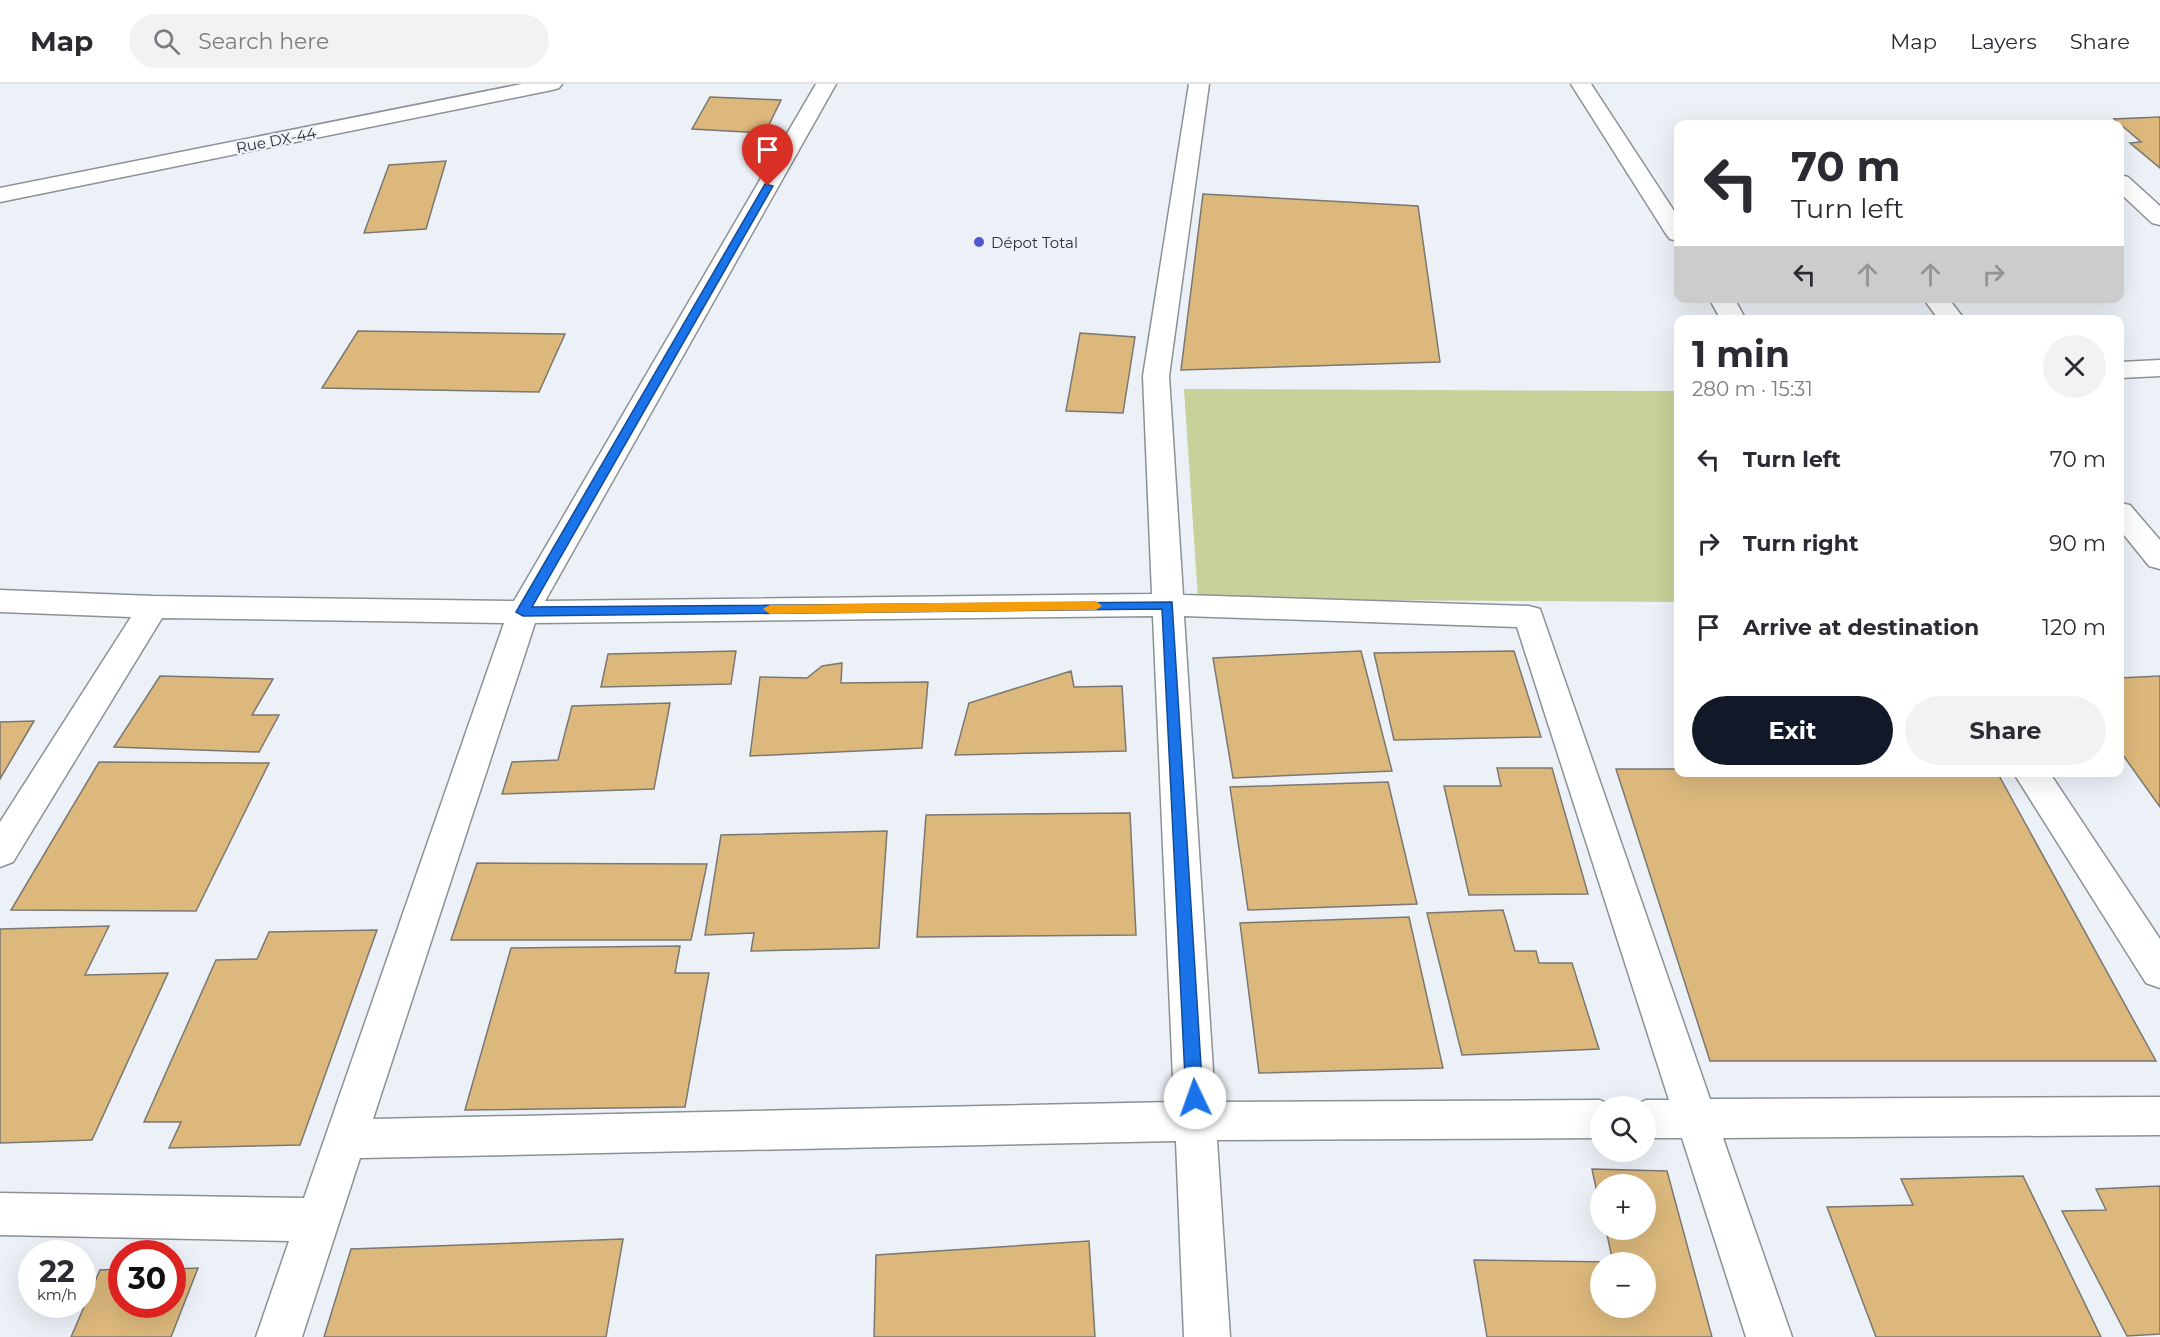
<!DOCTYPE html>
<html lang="en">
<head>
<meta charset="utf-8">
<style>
  body { margin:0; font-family:Montserrat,sans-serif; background:#f2f2f3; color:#2b2b33; height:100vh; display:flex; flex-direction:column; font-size:22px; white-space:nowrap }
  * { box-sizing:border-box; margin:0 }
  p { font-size:20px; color:#7c7c81 }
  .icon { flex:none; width:33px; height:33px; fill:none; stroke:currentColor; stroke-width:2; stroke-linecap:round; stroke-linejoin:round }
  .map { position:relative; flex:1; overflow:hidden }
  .side { position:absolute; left:1674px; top:231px; width:450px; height:462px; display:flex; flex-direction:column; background:#fff; border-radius:12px; box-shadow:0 6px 24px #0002 }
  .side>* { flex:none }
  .top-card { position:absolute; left:1674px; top:36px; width:450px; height:183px; border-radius:12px; box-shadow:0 6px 24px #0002; background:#fff; color:#2b2b33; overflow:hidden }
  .controls { position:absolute; left:1590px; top:1012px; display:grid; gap:12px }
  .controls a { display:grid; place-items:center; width:66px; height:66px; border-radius:50%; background:#fff; box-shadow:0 6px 24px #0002; font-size:30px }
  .speed { position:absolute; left:18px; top:1156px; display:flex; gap:12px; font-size:30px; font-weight:700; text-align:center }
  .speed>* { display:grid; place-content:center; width:78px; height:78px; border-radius:50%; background:#fff; box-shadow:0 6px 24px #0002; line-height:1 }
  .speed small { font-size:15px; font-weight:400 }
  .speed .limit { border:9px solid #d22; background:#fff; color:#111 }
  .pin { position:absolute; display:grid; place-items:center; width:51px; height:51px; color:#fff; margin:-62px -26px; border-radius:50% 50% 50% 0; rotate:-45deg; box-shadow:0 0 6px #0007 }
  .pin .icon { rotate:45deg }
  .me { position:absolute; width:66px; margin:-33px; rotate:357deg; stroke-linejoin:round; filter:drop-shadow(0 0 4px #0008) }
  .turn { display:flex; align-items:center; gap:21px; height:126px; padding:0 18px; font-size:27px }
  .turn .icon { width:78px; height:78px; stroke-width:2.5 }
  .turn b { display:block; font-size:42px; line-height:51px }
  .lanes { display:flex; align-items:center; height:57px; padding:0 18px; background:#0003; justify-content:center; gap:30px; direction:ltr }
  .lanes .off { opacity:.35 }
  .round { display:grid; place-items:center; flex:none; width:63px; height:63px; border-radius:32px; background:#f2f2f3 }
  .head { display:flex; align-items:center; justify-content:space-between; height:102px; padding:0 18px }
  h1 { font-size:36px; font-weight:700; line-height:45px }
  .cta { display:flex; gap:12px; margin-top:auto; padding:12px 18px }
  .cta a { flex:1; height:69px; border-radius:36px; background:#111827; color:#fff; font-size:24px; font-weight:700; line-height:69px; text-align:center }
  .cta a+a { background:#f2f2f3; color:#2b2b33 }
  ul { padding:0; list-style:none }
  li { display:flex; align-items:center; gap:18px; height:84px; padding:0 18px }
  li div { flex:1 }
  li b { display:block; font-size:22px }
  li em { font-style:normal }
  header { display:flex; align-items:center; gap:36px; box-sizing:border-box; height:84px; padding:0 30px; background:#fff; border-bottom:2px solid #e1e1e2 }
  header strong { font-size:28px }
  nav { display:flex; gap:33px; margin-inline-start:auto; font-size:21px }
  .search { width:420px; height:54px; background:#f2f2f3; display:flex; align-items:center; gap:15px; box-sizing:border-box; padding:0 21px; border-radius:33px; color:#7c7c81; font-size:22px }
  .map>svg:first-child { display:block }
  .green { fill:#c8d199 }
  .building { fill:#dcb87c; stroke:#7b7771; stroke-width:1.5; fill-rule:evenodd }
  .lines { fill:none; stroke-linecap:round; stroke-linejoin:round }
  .street-casing { stroke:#8c9196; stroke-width:3 }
  .secondary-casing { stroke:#8c9196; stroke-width:3 }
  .street { fill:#fff; fill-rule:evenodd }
  .secondary { fill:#fff; fill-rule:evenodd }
  .route { fill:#1a73e8; stroke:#114b97; stroke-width:1.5 }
  .slow { fill:#f59e0b }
  .poi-dot { fill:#5156cc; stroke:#ecf1f8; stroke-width:2 }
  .labels { text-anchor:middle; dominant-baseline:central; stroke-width:4.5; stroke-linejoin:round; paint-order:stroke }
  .far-street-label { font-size:15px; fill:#2e3033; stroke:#ecf1f8 }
  .far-poi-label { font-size:15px; fill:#2e3033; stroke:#ecf1f8; text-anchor:start }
</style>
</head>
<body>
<header>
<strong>Map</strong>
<div class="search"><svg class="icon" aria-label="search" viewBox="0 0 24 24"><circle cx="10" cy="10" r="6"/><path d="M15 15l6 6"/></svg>Search here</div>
<nav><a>Map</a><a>Layers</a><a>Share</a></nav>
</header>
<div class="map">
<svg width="2160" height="1253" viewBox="0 0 2160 1253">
  <rect width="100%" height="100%" fill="#ecf1f8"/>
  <!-- green -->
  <path class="green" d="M 1184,305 L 1678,307 L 1678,518 L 1198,515 Z"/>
  <!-- building -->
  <path class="building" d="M 710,13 L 781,16 L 765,49 L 692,45 Z
    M 2160,33 L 2160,84 L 2130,59 L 2141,58 L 2114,35 Z
    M 446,77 L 426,145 L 364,149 L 389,81 Z
    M 1203,110 L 1418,122 L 1440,278 L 1181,286 Z
    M 358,247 L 565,250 L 539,308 L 322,304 Z
    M 1080,249 L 1135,253 L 1123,329 L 1066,327 Z
    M 736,567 L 731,600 L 601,603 L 608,570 Z
    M 1361,567 L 1392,687 L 1233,694 L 1213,574 Z
    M 1514,567 L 1541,653 L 1394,656 L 1374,569 Z
    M 842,579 L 841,599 L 928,598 L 922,664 L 750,672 L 760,593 L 807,594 L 822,582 Z
    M 1071,587 L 1074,603 L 1122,602 L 1126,667 L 955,671 L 969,619 Z
    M 160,592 L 273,595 L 252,631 L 279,631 L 259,668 L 114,663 Z
    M 2160,592 L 2160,723 L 2120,667 L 2120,594 Z
    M 670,619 L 654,705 L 502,710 L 512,678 L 558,676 L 572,622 Z
    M 34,637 L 0,695 L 0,638 Z
    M 99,678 L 269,679 L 196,827 L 11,826 Z
    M 1497,684 L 1552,684 L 1588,810 L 1469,811 L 1444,702 L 1501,702 Z
    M 1616,685 L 1678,685 L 1678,688 L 1997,688 L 2156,977 L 1710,977 Z
    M 1388,698 L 1417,820 L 1248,826 L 1230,703 Z
    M 1130,729 L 1136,851 L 917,853 L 926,731 Z
    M 887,747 L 879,864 L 751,867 L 754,849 L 705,851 L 721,751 Z
    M 477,779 L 707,780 L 691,856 L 451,856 Z
    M 1503,826 L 1515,867 L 1536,867 L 1539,879 L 1572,879 L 1599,965 L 1462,971 L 1427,829 Z
    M 1409,833 L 1443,984 L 1259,989 L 1240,839 Z
    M 109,842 L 85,891 L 168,889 L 92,1056 L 0,1059 L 0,845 Z
    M 377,846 L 300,1061 L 169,1064 L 181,1038 L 144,1038 L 216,876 L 257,875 L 269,848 Z
    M 680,862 L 675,889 L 709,889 L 685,1023 L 465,1026 L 511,864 Z
    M 1592,1085 L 1667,1087 L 1712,1253 L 1487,1253 L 1474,1176 L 1613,1178 L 1606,1146 L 1646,1146 L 1646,1101 L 1600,1101 L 1600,1123 ZM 1600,1179 L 1646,1179 L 1646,1224 L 1600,1224 Z
    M 2023,1092 L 2101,1253 L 1876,1253 L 1827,1123 L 1913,1121 L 1901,1095 Z
    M 2160,1102 L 2160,1250 L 2127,1252 L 2062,1127 L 2106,1126 L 2096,1105 Z
    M 623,1155 L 606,1253 L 324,1253 L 351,1165 Z
    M 1089,1157 L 1095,1253 L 874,1253 L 876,1171 Z
    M 198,1184 L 171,1253 L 71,1253 L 100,1186 L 122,1185 L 122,1221 L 172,1221 L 172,1185 Z"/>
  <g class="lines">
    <defs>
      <path id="street" d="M 816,0 L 836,0 L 545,517 L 1152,510 L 1143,292 L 1189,0 L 1209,0 L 1169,292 L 1183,511 L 1529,522 L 1540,525 L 1710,1015 L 2160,1013 L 2160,1051 L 1723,1054 L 1792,1253 L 1746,1253 L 1682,1054 L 1646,1054 L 1646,1023 L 1631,1023 L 1646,1016 L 1669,1016 L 1517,543 L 1184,532 L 1215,1018 L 1600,1016 L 1615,1023 L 1600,1023 L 1600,1054 L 1217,1056 L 1230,1253 L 1184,1253 L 1176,1057 L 360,1074 L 302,1253 L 256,1253 L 289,1157 L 0,1151 L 0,1109 L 304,1114 L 504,539 L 162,534 L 13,778 L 0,783 L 0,738 L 131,533 L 0,528 L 0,506 L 153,512 L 514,517 ZM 1153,532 L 1174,1018 L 373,1035 L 535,539 Z
        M 1571,0 L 1591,0 L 1678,133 L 1678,157 L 1670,155 L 1666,150 Z
        M 2120,91 L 2128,93 L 2160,122 L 2160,141 L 2152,139 L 2120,109 Z
        M 1709,214 L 1734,214 L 1746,236 L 1721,236 Z
        M 1923,214 L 1948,214 L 1965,236 L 1939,236 Z
        M 2160,276 L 2160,292 L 2120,294 L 2120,278 Z
        M 2120,419 L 2130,421 L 2160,456 L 2160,485 L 2149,482 L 2120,446 Z
        M 2013,688 L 2049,688 L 2160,855 L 2160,904 L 2146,899 Z"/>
      <path id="secondary" d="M 522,0 L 562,0 L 559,4 L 552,6 L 0,118 L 0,104 Z"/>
    </defs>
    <!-- street casing -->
    <use href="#street" class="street-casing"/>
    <!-- secondary casing -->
    <use href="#secondary" class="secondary-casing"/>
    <!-- street -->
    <use href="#street" class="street"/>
    <!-- secondary -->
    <use href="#secondary" class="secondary"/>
  </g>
  <!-- route -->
  <path class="route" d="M 765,100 L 773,102 L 532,523 L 1172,518 L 1203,1014 L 1201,1020 L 1195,1022 L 1189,1020 L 1186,1014 L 1162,525 L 523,532 L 516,528 Z"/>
  <!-- slow -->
  <path class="slow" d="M 1096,517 L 1102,522 L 1096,526 L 770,530 L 763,525 L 770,521 Z"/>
  <!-- markers -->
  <circle class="poi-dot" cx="979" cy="158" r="6"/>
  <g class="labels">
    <!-- far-street labels -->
    <g class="far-street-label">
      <text transform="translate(276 56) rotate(-11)">Rue DX-44</text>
    </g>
    <!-- far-poi labels -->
    <g class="far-poi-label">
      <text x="991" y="158">Dépot Total</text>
    </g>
  </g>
</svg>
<div class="controls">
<a><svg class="icon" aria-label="search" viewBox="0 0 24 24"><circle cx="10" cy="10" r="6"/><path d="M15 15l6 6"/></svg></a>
<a>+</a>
<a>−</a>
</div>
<div class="speed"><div>22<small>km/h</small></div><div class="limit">30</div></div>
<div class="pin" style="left:768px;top:102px;background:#d93025"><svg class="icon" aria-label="arrive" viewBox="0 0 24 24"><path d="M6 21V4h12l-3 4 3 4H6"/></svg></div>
<svg class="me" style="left:1195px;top:1014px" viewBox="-20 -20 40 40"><circle r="19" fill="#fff"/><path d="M0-13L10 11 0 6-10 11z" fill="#1a73e8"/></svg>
<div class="top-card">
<div class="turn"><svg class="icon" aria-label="left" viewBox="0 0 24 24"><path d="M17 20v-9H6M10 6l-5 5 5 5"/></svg><div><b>70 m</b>Turn left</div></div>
<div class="lanes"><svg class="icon" aria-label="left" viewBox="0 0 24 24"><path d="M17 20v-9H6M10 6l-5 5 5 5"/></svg><svg class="icon off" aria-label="ahead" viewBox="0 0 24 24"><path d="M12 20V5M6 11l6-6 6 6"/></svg><svg class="icon off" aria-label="ahead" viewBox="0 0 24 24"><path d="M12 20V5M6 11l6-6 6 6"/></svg><svg class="icon off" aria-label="right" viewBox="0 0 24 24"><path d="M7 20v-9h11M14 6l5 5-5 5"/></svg></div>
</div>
<section class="side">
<div class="head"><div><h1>1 min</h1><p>280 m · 15:31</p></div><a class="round"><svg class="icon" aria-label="close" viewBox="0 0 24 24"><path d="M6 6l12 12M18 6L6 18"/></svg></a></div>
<ul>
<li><svg class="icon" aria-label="left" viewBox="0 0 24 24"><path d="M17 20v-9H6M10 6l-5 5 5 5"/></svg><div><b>Turn left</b></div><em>70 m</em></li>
<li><svg class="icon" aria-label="right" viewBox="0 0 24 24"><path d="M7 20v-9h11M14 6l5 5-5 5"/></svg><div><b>Turn right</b></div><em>90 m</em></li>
<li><svg class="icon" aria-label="arrive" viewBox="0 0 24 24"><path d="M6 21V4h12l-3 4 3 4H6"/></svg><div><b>Arrive at destination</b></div><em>120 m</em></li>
</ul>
<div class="cta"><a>Exit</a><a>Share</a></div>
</section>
</div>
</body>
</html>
